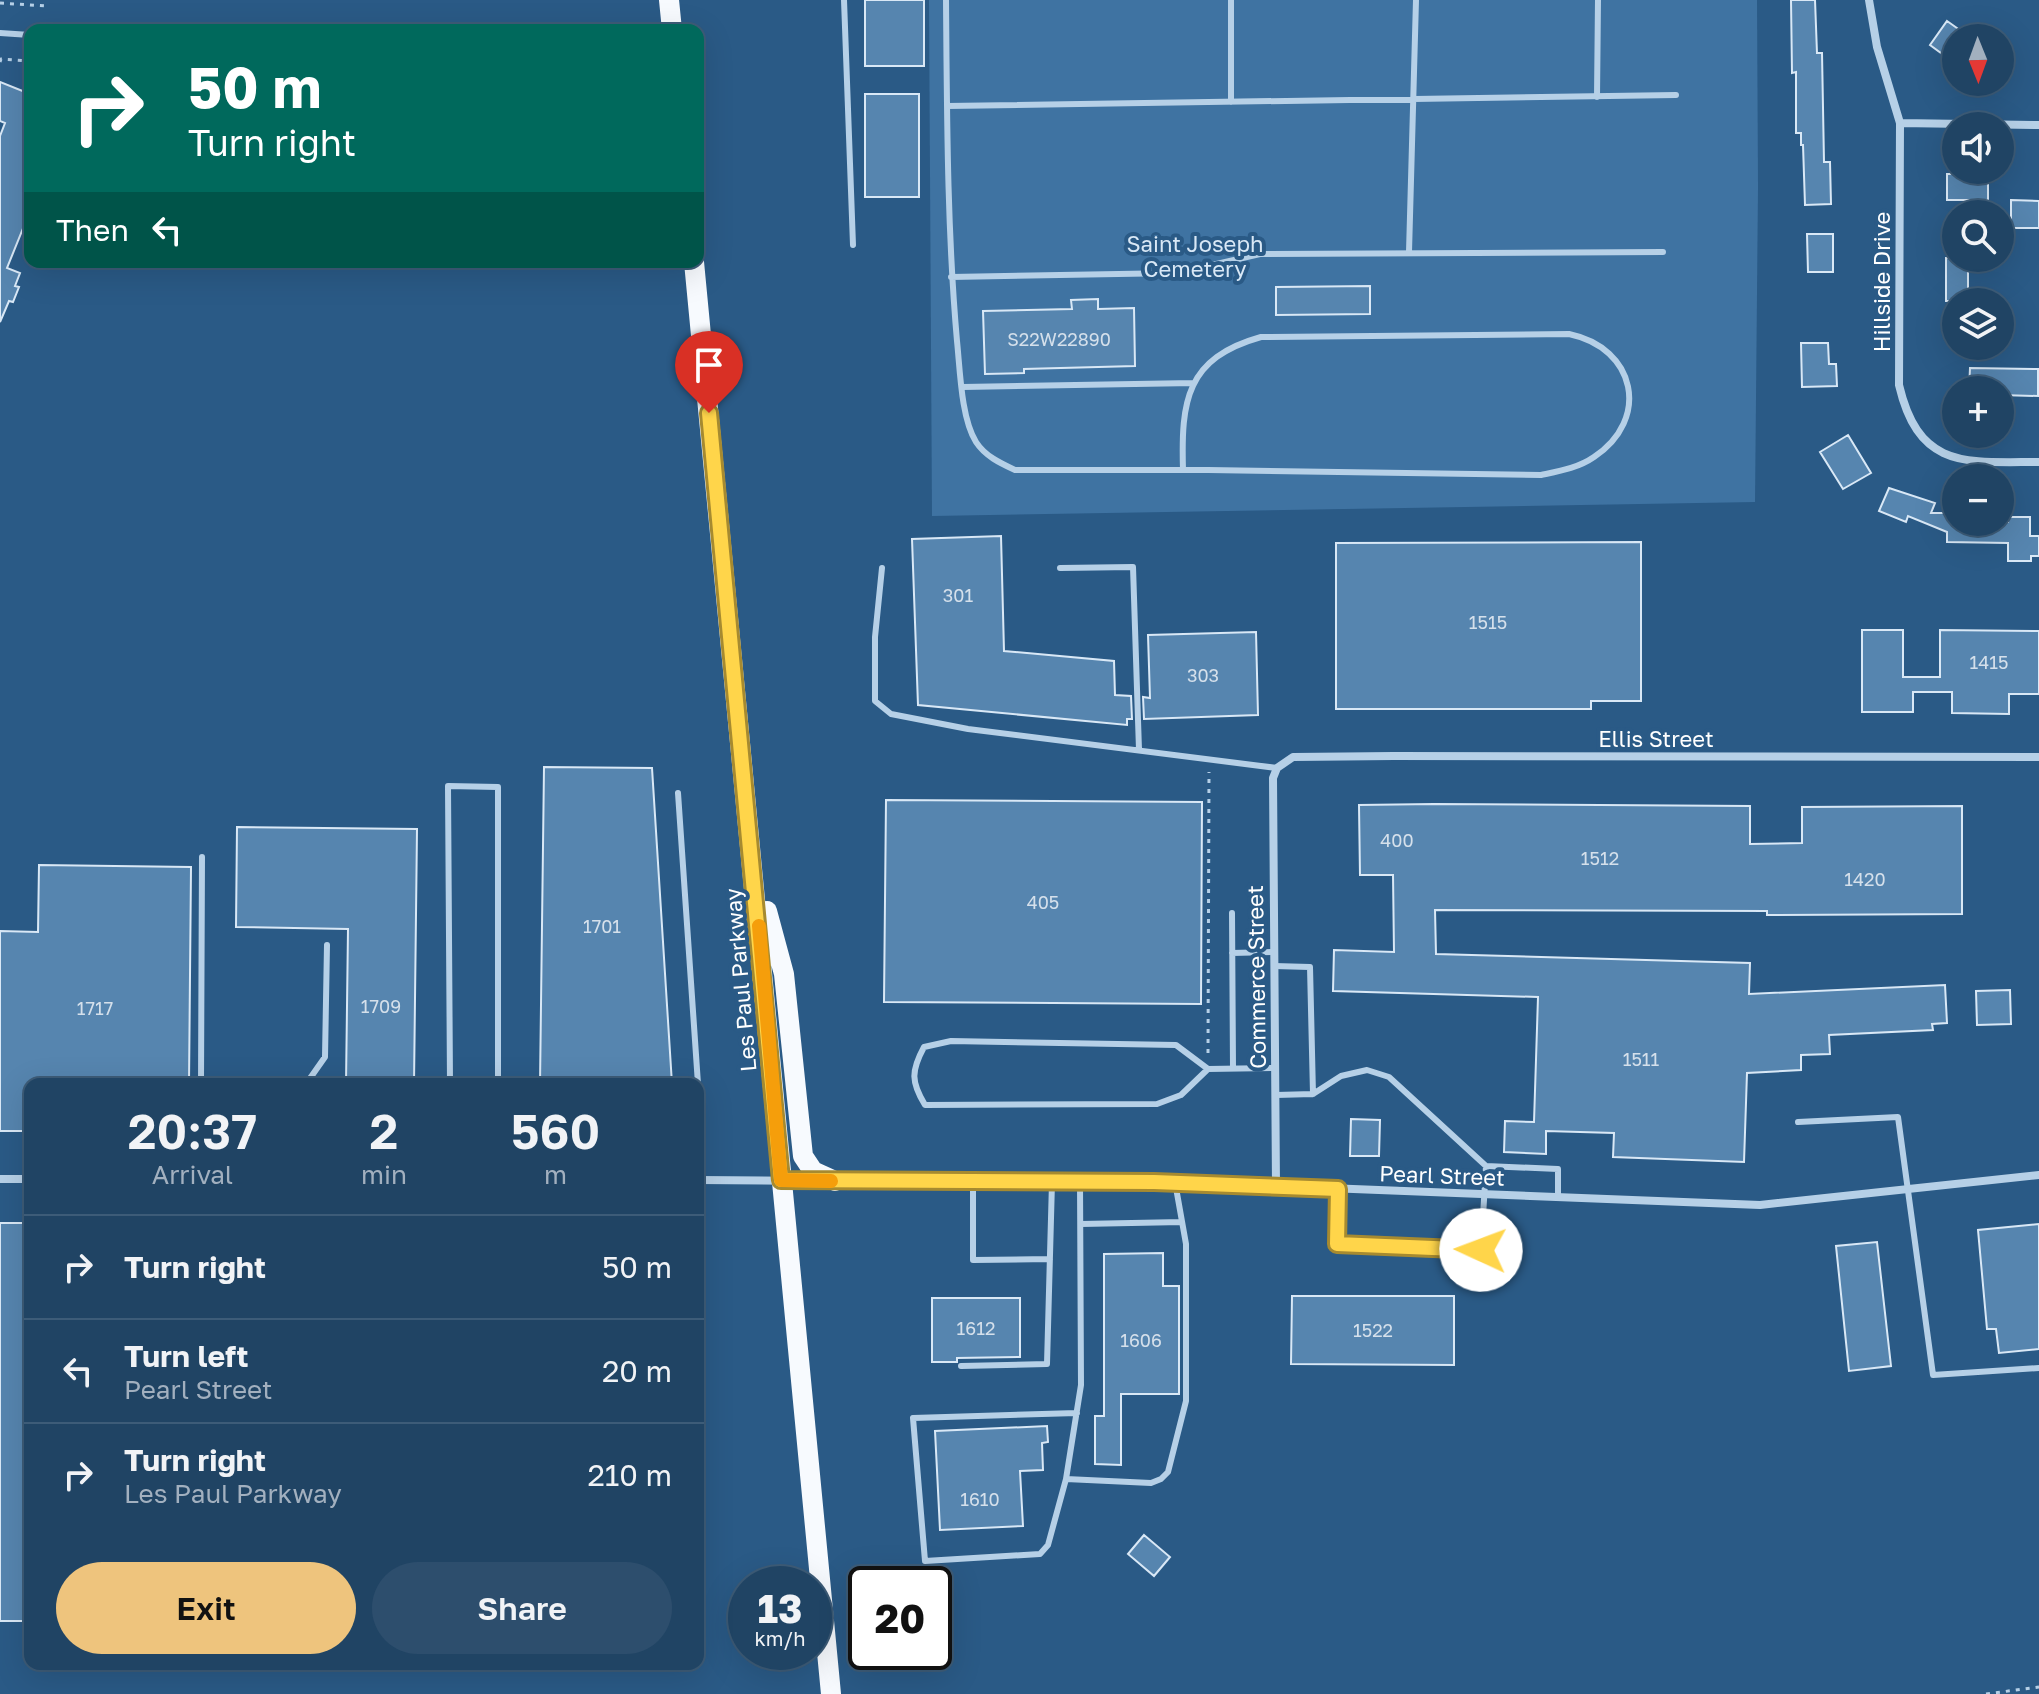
<!DOCTYPE html>
<html lang="en">
<head>
<meta charset="utf-8">
<style>
  body { margin:0; font-family:"Golos Text",sans-serif; background:#2d4e6d; color:#f1f3f6; height:100vh; display:flex; flex-direction:column; font-size:30px; white-space:nowrap }
  * { box-sizing:border-box; margin:0 }
  p { font-size:26px; color:#a2b0bf }
  .icon { flex:none; width:44px; height:44px; fill:none; stroke:currentColor; stroke-width:2; stroke-linecap:round; stroke-linejoin:round }
  .map { position:relative; flex:1; overflow:hidden }
  .sheet { position:absolute; left:24px; top:1078px; width:680px; height:592px; display:flex; flex-direction:column; background:#204464; border-radius:16px; box-shadow:0 8px 32px #0002,0 0 0 2px #3d5c78 }
  .sheet>* { flex:none }
  .banner { position:absolute; left:24px; top:24px; width:680px; height:244px; border-radius:16px; box-shadow:0 8px 32px #0002,0 0 0 2px #3d5c78; background:#00695c; color:#fff; overflow:hidden }
  .needle { width:52px; rotate:179deg }
  .fabs { position:absolute; left:1942px; top:24px; display:grid; gap:16px }
  .fabs a { display:grid; place-items:center; width:72px; height:72px; border-radius:50%; background:#204464; box-shadow:0 8px 32px #0002,0 0 0 2px #3d5c78; font-size:40px }
  .speed { position:absolute; left:728px; top:1566px; display:flex; gap:16px; font-size:40px; font-weight:700; text-align:center }
  .speed>* { display:grid; place-content:center; width:104px; height:104px; border-radius:50%; background:#204464; box-shadow:0 8px 32px #0002,0 0 0 2px #3d5c78; line-height:1 }
  .speed small { font-size:20px; font-weight:400 }
  .speed .limit { border:4px solid #111; border-radius:12px; background:#fff; color:#111 }
  .pin { position:absolute; display:grid; place-items:center; width:68px; height:68px; color:#fff; margin:-82px -34px; border-radius:50% 50% 50% 0; rotate:-45deg; box-shadow:0 0 8px #0007 }
  .pin .icon { rotate:45deg }
  .me { position:absolute; width:88px; margin:-44px; rotate:272deg; stroke-linejoin:round; filter:drop-shadow(0 0 6px #0008) }
  .turn { display:flex; align-items:center; gap:28px; height:168px; padding:0 32px; font-size:36px }
  .turn .icon { width:104px; height:104px; stroke-width:2.5 }
  .turn b { display:block; font-size:56px; line-height:68px }
  .then { display:flex; align-items:center; height:76px; padding:0 32px; background:#0003; gap:16px; font-size:30px }
  .eta { display:flex; justify-content:space-evenly; align-items:center; height:136px; text-align:center }
  .eta b { font-size:48px; font-weight:600; line-height:56px }
  .cta { display:flex; gap:16px; margin-top:auto; padding:16px 32px }
  .cta a { flex:1; height:92px; border-radius:48px; background:#eec47d; color:#111; font-size:32px; font-weight:600; line-height:92px; text-align:center }
  .cta a+a { background:#2d4e6d; color:#f1f3f6 }
  ul { padding:0; list-style:none }
  li { display:flex; align-items:center; gap:24px; height:104px; padding:0 32px; border-top:2px solid #3d5c78 }
  li div { flex:1 }
  li b { display:block; font-size:30px }
  li em { font-style:normal }
  .map>svg:first-child { display:block }
  .green { fill:#3f73a2 }
  .building { fill:#5685af; stroke:#d9e8f6; stroke-width:2 }
  .lines { fill:none; stroke-linecap:round; stroke-linejoin:round }
  .path { stroke:#b6d0e7; stroke-width:3; stroke-dasharray:4 6; stroke-linecap:butt }
  .lane { stroke:#b6d0e7; stroke-width:6 }
  .street { stroke:#b6d0e7; stroke-width:8 }
  .primary { stroke:#f7fafe; stroke-width:20 }
  .route-casing { stroke:#a68a30; stroke-width:20 }
  .route { stroke:#ffd54a; stroke-width:14 }
  .slow { stroke:#f59e0b; stroke-width:14 }
  .labels { text-anchor:middle; dominant-baseline:central; stroke-width:8; stroke-linejoin:round; paint-order:stroke }
  .number-label { font-size:18px; fill:#d5e0eb }
  .park-label { font-size:22px; fill:#d9e8f6; stroke:#2a5a86 }
  .street-label { font-size:22px; fill:#fff; stroke:#2a5a86 }
</style>
</head>
<body>
<div class="map">
<svg width="2039" height="1694" viewBox="0 0 2039 1694">
  <rect width="100%" height="100%" fill="#2a5a86"/>
  <!-- green -->
  <path class="green" d="M 929,0 L 1757,0 L 1758,187 L 1755,502 L 932,516 Z"/>
  <!-- building -->
  <path class="building" d="M 865,0 L 924,0 L 924,66 L 865,66 Z
    M 1791,0 L 1815,0 L 1817,53 L 1822,53 L 1824,162 L 1830,162 L 1831,204 L 1805,205 L 1803,145 L 1801,145 L 1801,133 L 1796,133 L 1796,72 L 1792,73 Z
    M 1947,21 L 1971,38 L 1956,38 L 1956,64 L 1930,45 Z
    M 0,82 L 30,94 L 30,211 L 7,268 L 20,273 L 15,286 L 19,287 L 13,302 L 9,301 L 0,322 L 0,136 L 5,123 L 0,121 Z
    M 865,94 L 919,94 L 919,197 L 865,197 Z
    M 1947,174 L 1988,174 L 1988,200 L 1947,200 Z
    M 2011,200 L 2039,201 L 2039,228 L 2011,228 Z
    M 1807,234 L 1833,234 L 1833,272 L 1808,272 Z
    M 1946,258 L 1968,258 L 1968,301 L 1946,301 Z
    M 1370,286 L 1370,314 L 1276,315 L 1276,287 Z
    M 1098,299 L 1098,309 L 1134,308 L 1135,366 L 1024,369 L 1024,373 L 985,374 L 983,311 L 1072,309 L 1071,300 Z
    M 1801,343 L 1828,343 L 1829,364 L 1836,364 L 1837,386 L 1802,387 Z
    M 1970,368 L 2038,369 L 2038,396 L 2000,395 L 2000,390 L 1969,390 Z
    M 1848,435 L 1871,473 L 1843,489 L 1820,452 Z
    M 1889,488 L 1935,503 L 1931,513 L 1956,513 L 1956,522 L 2008,522 L 2008,517 L 2030,517 L 2030,536 L 2039,536 L 2039,556 L 2031,556 L 2031,561 L 2008,561 L 2008,543 L 1947,542 L 1947,532 L 1908,516 L 1906,522 L 1879,511 Z
    M 1001,536 L 1004,651 L 1114,661 L 1115,695 L 1131,696 L 1132,719 L 1127,719 L 1127,725 L 918,705 L 912,539 Z
    M 1641,542 L 1641,701 L 1591,701 L 1591,709 L 1336,709 L 1336,543 Z
    M 1862,630 L 1903,630 L 1903,677 L 1940,677 L 1940,630 L 2039,631 L 2039,694 L 2009,694 L 2009,714 L 1952,713 L 1952,692 L 1913,692 L 1913,712 L 1862,712 Z
    M 1256,632 L 1258,715 L 1144,719 L 1143,697 L 1150,698 L 1148,635 Z
    M 544,767 L 652,768 L 672,1084 L 540,1084 Z
    M 886,800 L 1202,802 L 1201,1004 L 884,1002 Z
    M 1434,804 L 1750,806 L 1750,844 L 1802,843 L 1802,807 L 1962,806 L 1962,914 L 1767,915 L 1767,911 L 1435,910 L 1436,954 L 1750,963 L 1749,994 L 1945,985 L 1947,1023 L 1932,1024 L 1933,1030 L 1829,1035 L 1830,1054 L 1801,1055 L 1801,1070 L 1747,1073 L 1744,1162 L 1613,1157 L 1614,1133 L 1546,1131 L 1546,1154 L 1504,1152 L 1505,1121 L 1534,1122 L 1538,997 L 1333,991 L 1334,950 L 1394,952 L 1393,875 L 1360,875 L 1359,805 Z
    M 237,827 L 417,829 L 414,1084 L 346,1084 L 348,929 L 236,927 Z
    M 39,865 L 191,867 L 189,1084 L 30,1084 L 30,1131 L 0,1131 L 0,931 L 38,932 Z
    M 2010,990 L 2011,1024 L 1977,1025 L 1976,991 Z
    M 1351,1119 L 1380,1120 L 1379,1156 L 1350,1156 Z
    M 0,1223 L 30,1223 L 30,1621 L 0,1621 Z
    M 2039,1224 L 2039,1349 L 1999,1353 L 1996,1329 L 1987,1329 L 1978,1230 Z
    M 1877,1242 L 1891,1366 L 1849,1371 L 1836,1246 Z
    M 1163,1253 L 1163,1286 L 1179,1286 L 1179,1394 L 1121,1394 L 1121,1465 L 1095,1464 L 1095,1416 L 1104,1416 L 1104,1254 Z
    M 1292,1296 L 1454,1296 L 1454,1365 L 1291,1364 Z
    M 932,1298 L 1020,1298 L 1020,1357 L 957,1358 L 957,1362 L 932,1362 Z
    M 1047,1426 L 1048,1442 L 1042,1443 L 1043,1470 L 1020,1471 L 1023,1526 L 940,1530 L 935,1431 Z
    M 1144,1535 L 1170,1557 L 1154,1576 L 1128,1554 Z"/>
  <g class="lines">
    <!-- path -->
    <path class="path" d="M 0,3 L 47,6
      M 0,62 L 1,59 L 30,61
      M 1208,1053 L 1209,772
      M 1986,1694 L 2039,1687"/>
    <!-- lane -->
    <path class="lane" d="M 844,0 L 853,245
      M 946,0 C 947,114 947,228 957,341 C 960,369 961,418 976,442 C 985,456 1000,463 1015,470 L 1208,470 L 1541,475 C 1560,471 1578,468 1594,457 C 1651,419 1636,348 1569,334 L 1261,337 C 1186,358 1181,401 1183,470
      M 0,33 L 30,35
      M 1597,97 L 1598,0
      M 1231,102 L 1231,0
      M 947,106 L 1676,95
      M 1409,252 L 1416,0
      M 951,277 L 1177,273 L 1260,254 L 1663,252
      M 963,387 L 1194,383
      M 882,568 L 875,637 L 875,701 L 891,714 L 968,729 L 1277,768
      M 1060,568 L 1133,567 L 1139,750
      M 678,793 L 698,1084
      M 1232,913 L 1233,1068
      M 1232,953 L 1274,952
      M 1274,966 L 1310,967 L 1313,1094 L 1276,1095
      M 1208,1069 L 1176,1045 L 951,1041 L 924,1047 C 911,1071 911,1082 925,1105 L 1157,1104 L 1181,1095 L 1208,1069 L 1275,1068
      M 201,1084 L 202,857
      M 306,1084 L 325,1057 L 327,945
      M 450,1084 L 448,786 L 498,787 L 498,1084
      M 698,1084 L 702,1180
      M 1313,1094 L 1341,1076 L 1367,1070 L 1389,1077 L 1486,1166
      M 1798,1122 L 1898,1117 L 1933,1375 L 2039,1368
      M 973,1182 L 973,1260 L 1050,1259
      M 1080,1182 L 1081,1385 L 1066,1479 L 1151,1483 L 1161,1479 L 1168,1472 L 1186,1401 L 1186,1244 L 1175,1182
      M 1338,1189 L 1337,1244 L 1481,1250 L 1486,1166 L 1558,1169 L 1558,1197
      M 1081,1224 L 1182,1222
      M 961,1366 L 1047,1364 L 1052,1182
      M 1066,1479 L 1048,1545 L 1040,1554 L 925,1561 L 913,1418 L 1077,1413
      M 698,1482 L 702,1482 L 703,1644 L 698,1644"/>
    <!-- street -->
    <path class="street" d="M 1869,0 L 1877,47 L 1900,123 L 1899,385 C 1919,470 1966,462 2039,462
      M 1900,123 L 2039,125
      M 0,1179 L 30,1179
      M 698,1180 L 821,1181
      M 835,1181 L 1175,1182 L 1760,1205 L 2039,1175
      M 1276,1186 L 1273,778 L 1277,768 L 1293,757 L 1394,756 L 2039,757"/>
    <!-- primary -->
    <path class="primary" d="M 669,0 L 672,30
      M 694,262 L 831,1694
      M 767,911 L 784,974 L 803,1156 L 813,1171 L 835,1181"/>
  </g>
  <g class="lines">
    <defs>
      <path id="route" d="M 709,413 L 781,1180 L 1154,1182 L 1338,1189 L 1337,1244 L 1481,1250"/>
    </defs>
    <!-- route casing -->
    <use href="#route" class="route-casing"/>
    <!-- route -->
    <use href="#route" class="route"/>
    <!-- slow -->
    <path class="slow" d="M 759,926 L 781,1180 L 831,1181"/>
  </g>
  <g class="labels">
    <!-- number labels -->
    <g class="number-label">
      <text x="1059" y="339">S22W22890</text>
      <text x="958" y="595">301</text>
      <text x="1488" y="622">1515</text>
      <text x="1989" y="662">1415</text>
      <text x="1203" y="675">303</text>
      <text x="1397" y="840">400</text>
      <text x="1600" y="858">1512</text>
      <text x="1865" y="879">1420</text>
      <text x="1043" y="902">405</text>
      <text x="602" y="926">1701</text>
      <text x="381" y="1006">1709</text>
      <text x="95" y="1008">1717</text>
      <text x="1641" y="1059">1511</text>
      <text x="976" y="1328">1612</text>
      <text x="1373" y="1330">1522</text>
      <text x="1141" y="1340">1606</text>
      <text x="980" y="1499">1610</text>
    </g>
    <!-- park labels -->
    <g class="park-label">
      <text x="1195" y="243">Saint Joseph<tspan x="1195" dy="25">Cemetery</tspan></text>
    </g>
    <!-- street labels -->
    <g class="street-label">
      <text transform="translate(1881 282) rotate(-90)">Hillside Drive</text>
      <text x="1656" y="738">Ellis Street</text>
      <text transform="translate(1256 977) rotate(-91)">Commerce Street</text>
      <text transform="translate(740 980) rotate(-95)">Les Paul Parkway</text>
      <text transform="translate(1442 1175) rotate(2)">Pearl Street</text>
    </g>
  </g>
</svg>
<div class="fabs">
<a><svg class="needle" viewBox="-14 -14 28 28"><path d="M0-13l5 13h-10z" fill="#e53935"/><path d="M0 13l5-13h-10z" fill="#a2b0bf"/></svg></a>
<a><svg class="icon" aria-label="sound" viewBox="0 0 24 24"><path d="M4 9h4l5-4v14l-5-4H4zM17 9q2 3 0 6"/></svg></a>
<a><svg class="icon" aria-label="search" viewBox="0 0 24 24"><circle cx="10" cy="10" r="6"/><path d="M15 15l6 6"/></svg></a>
<a><svg class="icon" aria-label="layers" viewBox="0 0 24 24"><path d="M12 4l9 5-9 5-9-5zM3 14l9 5 9-5"/></svg></a>
<a>+</a>
<a>−</a>
</div>
<div class="speed"><div>13<small>km/h</small></div><div class="limit">20</div></div>
<div class="pin" style="left:709px;top:413px;background:#d93025"><svg class="icon" aria-label="arrive" viewBox="0 0 24 24"><path d="M6 21V4h12l-3 4 3 4H6"/></svg></div>
<svg class="me" style="left:1481px;top:1250px" viewBox="-20 -20 40 40"><circle r="19" fill="#fff"/><path d="M0-13L10 11 0 6-10 11z" fill="#ffd54a"/></svg>
<div class="banner">
<div class="turn"><svg class="icon" aria-label="right" viewBox="0 0 24 24"><path d="M7 20v-9h11M14 6l5 5-5 5"/></svg><div><b>50 m</b>Turn right</div></div>
<div class="then">Then<svg class="icon" aria-label="left" viewBox="0 0 24 24"><path d="M17 20v-9H6M10 6l-5 5 5 5"/></svg></div>
</div>
<section class="sheet">
<div class="eta">
<div><b>20:37</b><p>Arrival</p></div>
<div><b>2</b><p>min</p></div>
<div><b>560</b><p>m</p></div>
</div>
<ul>
<li><svg class="icon" aria-label="right" viewBox="0 0 24 24"><path d="M7 20v-9h11M14 6l5 5-5 5"/></svg><div><b>Turn right</b></div><em>50 m</em></li>
<li><svg class="icon" aria-label="left" viewBox="0 0 24 24"><path d="M17 20v-9H6M10 6l-5 5 5 5"/></svg><div><b>Turn left</b><p>Pearl Street</p></div><em>20 m</em></li>
<li><svg class="icon" aria-label="right" viewBox="0 0 24 24"><path d="M7 20v-9h11M14 6l5 5-5 5"/></svg><div><b>Turn right</b><p>Les Paul Parkway</p></div><em>210 m</em></li>
</ul>
<div class="cta"><a>Exit</a><a>Share</a></div>
</section>
</div>
</body>
</html>
